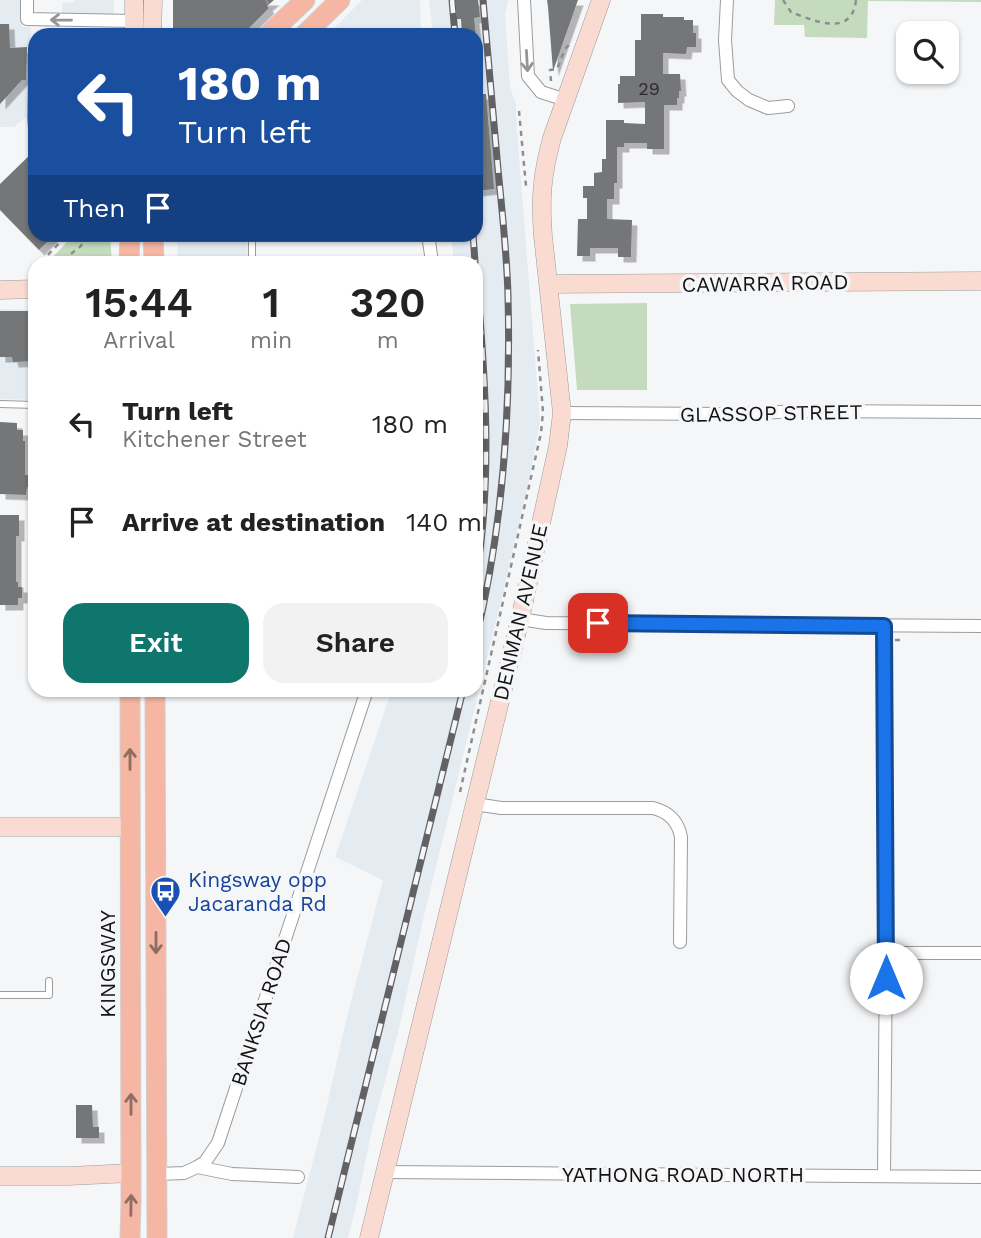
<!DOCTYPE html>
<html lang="en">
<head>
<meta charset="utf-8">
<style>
  body { margin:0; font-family:"Work Sans",sans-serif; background:#f2f2f2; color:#222; height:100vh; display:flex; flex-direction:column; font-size:26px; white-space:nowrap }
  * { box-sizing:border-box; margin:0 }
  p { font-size:23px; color:#767676 }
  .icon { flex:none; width:38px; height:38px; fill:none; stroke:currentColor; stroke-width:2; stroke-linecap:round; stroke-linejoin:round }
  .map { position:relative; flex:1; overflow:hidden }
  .details { position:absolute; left:28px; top:256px; width:455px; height:441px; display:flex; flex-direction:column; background:#fff; border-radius:21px; box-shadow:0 2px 5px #0004 }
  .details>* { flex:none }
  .banner { position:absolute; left:28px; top:28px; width:455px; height:214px; border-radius:21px; box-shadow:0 2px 5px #0004; background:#1a4fa0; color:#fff; overflow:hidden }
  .buttons { position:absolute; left:896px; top:21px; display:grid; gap:14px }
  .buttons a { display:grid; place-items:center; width:63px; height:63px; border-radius:14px; background:#fff; box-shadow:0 2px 5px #0004; font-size:35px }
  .pin { position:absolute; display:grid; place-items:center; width:60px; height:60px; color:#fff; margin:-30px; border-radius:14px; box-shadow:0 4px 10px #0006 }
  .me { position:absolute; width:77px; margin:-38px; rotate:0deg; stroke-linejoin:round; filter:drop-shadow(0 0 5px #0008) }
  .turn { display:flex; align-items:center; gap:24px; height:147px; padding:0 35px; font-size:32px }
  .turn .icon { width:91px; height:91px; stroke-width:2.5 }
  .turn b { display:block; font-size:49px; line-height:60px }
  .then { display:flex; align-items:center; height:66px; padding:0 35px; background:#0003; gap:14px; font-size:26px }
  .eta { display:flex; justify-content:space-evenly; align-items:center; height:119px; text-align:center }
  .eta b { font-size:42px; font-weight:600; line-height:49px }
  .action { display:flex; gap:14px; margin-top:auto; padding:14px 35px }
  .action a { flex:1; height:80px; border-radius:21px; background:#0f766e; color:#fff; font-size:28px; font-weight:600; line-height:80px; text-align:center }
  .action a+a { background:#f2f2f2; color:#222 }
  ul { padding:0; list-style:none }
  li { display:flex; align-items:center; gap:21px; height:98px; padding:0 35px }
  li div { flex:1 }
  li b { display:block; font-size:26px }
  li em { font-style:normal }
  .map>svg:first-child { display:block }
  .built { fill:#e4ecf2 }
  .green { fill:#c4dbbe }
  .building { fill:#757678; filter:url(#shadow) }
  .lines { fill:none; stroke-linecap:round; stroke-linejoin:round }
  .lane-casing { stroke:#9a9c9d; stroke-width:8 }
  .street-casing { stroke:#9a9c9d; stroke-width:14 }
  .secondary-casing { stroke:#9a9c9d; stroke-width:19 }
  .primary-casing { stroke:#d0d0d0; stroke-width:21 }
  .path { stroke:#8e8e90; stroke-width:2.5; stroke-dasharray:5 5; stroke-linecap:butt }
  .lane { stroke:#fff; stroke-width:6 }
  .street { stroke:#fff; stroke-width:12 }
  .secondary { stroke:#fadbd1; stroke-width:18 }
  .primary { stroke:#f5b6a3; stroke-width:19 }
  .rail-casing { stroke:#626264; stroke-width:7 }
  .rail { stroke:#f5f6f8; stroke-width:4.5; stroke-dasharray:13; stroke-linecap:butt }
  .oneway { stroke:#959595 }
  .oneway2 { stroke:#8f6d63 }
  .route-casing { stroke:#114b97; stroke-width:18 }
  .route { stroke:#1a73e8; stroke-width:12 }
  .labels { text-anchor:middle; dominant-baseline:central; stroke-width:7; stroke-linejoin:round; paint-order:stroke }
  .number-label { font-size:18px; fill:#2c2c2d }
  .street-label { font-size:21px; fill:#131314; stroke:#f5f6f8 }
  .transit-label { font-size:21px; fill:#164399; stroke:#f5f6f8; text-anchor:start }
</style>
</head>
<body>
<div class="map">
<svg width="981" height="1238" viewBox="0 0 981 1238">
  <defs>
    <filter id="shadow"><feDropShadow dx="5.5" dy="5.5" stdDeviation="0" flood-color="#0004"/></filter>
  </defs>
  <rect width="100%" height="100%" fill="#f5f6f8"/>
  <!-- built -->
  <path class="built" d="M 0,0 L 22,0 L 22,27 L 31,27 L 28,116 L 14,127 L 0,127 Z
    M 74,0 L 114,0 L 114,15 L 62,14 L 62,3 L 74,2 Z
    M 362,0 L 420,0 L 421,35 L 343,35 L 335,27 Z
    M 429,0 L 508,0 L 505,14 L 510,87 L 516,105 L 516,117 L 540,422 L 530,476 L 501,601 L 422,924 L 398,1033 L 373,1125 L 355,1211 L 348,1238 L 293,1238 L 323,1122 L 347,1017 L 383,880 L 335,857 L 392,690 L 476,690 L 476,262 L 454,262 L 451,235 L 476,234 L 476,35 L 433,35 Z
    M 178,235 L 247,235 L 248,262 L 177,262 Z
    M 0,309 L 35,310 L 35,400 L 0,399 Z"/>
  <!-- green -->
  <path class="green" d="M 775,0 L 981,0 L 981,2 L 868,1 L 867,38 L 805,37 L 804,25 L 774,25 Z
    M 75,234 L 110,235 L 112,262 L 48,262 Z
    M 647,303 L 647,390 L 577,390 L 570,304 Z"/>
  <!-- building -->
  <path class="building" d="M 173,0 L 274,0 L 267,6 L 269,8 L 242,35 L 173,35 Z
    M 455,0 L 478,0 L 480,17 L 474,18 L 476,35 L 462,35 L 461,19 L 457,19 Z
    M 547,0 L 578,0 L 553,71 L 548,7 Z
    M 641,14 L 663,14 L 663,17 L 684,17 L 684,20 L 693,20 L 693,33 L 696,33 L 696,47 L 687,47 L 686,54 L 663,53 L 663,74 L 680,74 L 681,91 L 679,91 L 679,98 L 677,98 L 677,105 L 664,105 L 664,149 L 647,149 L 647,143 L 624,143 L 624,147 L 617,147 L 617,183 L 614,183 L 614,199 L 607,199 L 607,219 L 632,220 L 631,257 L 618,257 L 618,248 L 590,248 L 590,256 L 577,256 L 578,219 L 587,219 L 587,198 L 583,198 L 583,186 L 594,186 L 594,173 L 602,172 L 602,159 L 606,159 L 606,120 L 624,120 L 624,123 L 645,124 L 645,102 L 618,103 L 618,84 L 620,84 L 620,76 L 635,76 L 635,40 L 641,40 Z
    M 0,24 L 9,24 L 10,48 L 27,47 L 26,80 L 22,80 L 0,104 Z
    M 476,94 L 486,94 L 494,189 L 476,191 Z
    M 35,150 L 35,234 L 55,234 L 39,250 L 0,210 L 0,184 Z
    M 0,311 L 35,311 L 35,361 L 13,362 L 12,357 L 0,357 Z
    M 0,422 L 17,423 L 17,430 L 23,430 L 23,441 L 25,441 L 25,475 L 29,475 L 29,487 L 27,487 L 26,495 L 0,494 Z
    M 0,515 L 19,515 L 19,536 L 16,536 L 16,582 L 18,582 L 18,587 L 22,587 L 22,598 L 18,598 L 18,605 L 0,605 Z
    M 76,1105 L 92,1105 L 93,1127 L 99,1127 L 99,1138 L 76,1138 Z"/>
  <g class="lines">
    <defs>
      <path id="lane" d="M 252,262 L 252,234
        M 0,404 L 35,405
        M 0,995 L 49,995 L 49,981"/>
      <path id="street" d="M 27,0 L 27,19 L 134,21
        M 524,0 L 528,76 L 541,92 L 566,100
        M 727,0 L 725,40 L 728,80 L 737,91 L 749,100 L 768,108 L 788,106
        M 35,128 L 34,118 L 35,76
        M 428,234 L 432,262
        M 562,413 L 731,414 L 803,411 L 981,412
        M 520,619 L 546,623 L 981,626
        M 884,626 L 886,953 L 884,1176
        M 475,804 L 501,808 L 653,808 C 669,812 678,821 681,837 L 680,942
        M 886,953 L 981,953
        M 197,1167 L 205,1162 L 218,1143 L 367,690
        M 384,1172 L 981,1177
        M 157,1174 L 184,1173 L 197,1167 L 232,1174 L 298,1177"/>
      <path id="secondary" d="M 134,35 L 134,0
        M 152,35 L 153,0
        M 548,284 L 981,281
        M 0,290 L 35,289
        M 0,827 L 130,827
        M 0,1176 L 69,1176 L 131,1173
        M 369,1238 L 520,619 L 558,446 L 562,413 L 543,236 C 540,199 542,174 552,138 L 601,0"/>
      <path id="primary" d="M 268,35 L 305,0
        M 304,35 L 340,0
        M 153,234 L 154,262
        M 129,262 L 130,234
        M 130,690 L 131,1202 L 130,1238
        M 155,690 L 157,1238"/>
    </defs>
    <!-- lane casing -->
    <use href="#lane" class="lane-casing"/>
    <!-- street casing -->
    <use href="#street" class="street-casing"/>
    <!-- secondary casing -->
    <use href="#secondary" class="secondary-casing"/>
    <!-- primary casing -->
    <use href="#primary" class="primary-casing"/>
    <!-- path -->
    <path class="path" d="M 266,0 L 271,9
      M 783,0 L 791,12 C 814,21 852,38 856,0
      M 551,81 L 550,70 L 557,69 L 565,49 L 569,45
      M 519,111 L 526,186
      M 41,262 L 68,234
      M 79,262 L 72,253 L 81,246 L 86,234
      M 895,640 L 905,640
      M 460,792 L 541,433 L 543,412 L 538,350"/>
    <!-- lane -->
    <use href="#lane" class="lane"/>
    <!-- street -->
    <use href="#street" class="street"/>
    <!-- secondary -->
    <use href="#secondary" class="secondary"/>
    <!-- primary -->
    <use href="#primary" class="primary"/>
    <defs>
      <path id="rail" d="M 452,0 L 455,35
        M 473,234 L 475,262
        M 476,270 C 485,372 493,476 476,578
        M 476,638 C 503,527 511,411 508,296 C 507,254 502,211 498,169 C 493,113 488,56 483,0
        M 328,1238 L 463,690"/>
    </defs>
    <!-- rail casing -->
    <use href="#rail" class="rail-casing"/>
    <!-- rail -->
    <use href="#rail" class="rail"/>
  </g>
  <!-- one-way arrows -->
  <defs><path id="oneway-shaft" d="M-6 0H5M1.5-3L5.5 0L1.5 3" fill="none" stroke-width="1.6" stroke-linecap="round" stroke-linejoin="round" transform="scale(1.75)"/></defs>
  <g class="oneway">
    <use href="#oneway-shaft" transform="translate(61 20) rotate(-179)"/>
    <use href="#oneway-shaft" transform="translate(527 61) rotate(87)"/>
  </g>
  <g class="oneway2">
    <use href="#oneway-shaft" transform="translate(130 759) rotate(-90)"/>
    <use href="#oneway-shaft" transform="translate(156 943) rotate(90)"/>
    <use href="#oneway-shaft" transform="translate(131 1104) rotate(-90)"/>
    <use href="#oneway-shaft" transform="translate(131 1205) rotate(-89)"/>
  </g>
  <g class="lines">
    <defs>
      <path id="route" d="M 598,623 L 884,626 L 886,978"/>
    </defs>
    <!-- route casing -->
    <use href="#route" class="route-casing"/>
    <!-- route -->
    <use href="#route" class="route"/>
  </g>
  <!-- icons -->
  <defs>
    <symbol id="bus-pin" viewBox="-11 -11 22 30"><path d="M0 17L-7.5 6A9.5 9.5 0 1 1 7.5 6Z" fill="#1a4fb4" stroke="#f5f6f8"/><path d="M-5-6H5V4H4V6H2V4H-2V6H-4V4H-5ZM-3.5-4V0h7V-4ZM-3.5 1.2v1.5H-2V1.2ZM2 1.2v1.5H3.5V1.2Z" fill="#fff"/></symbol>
  </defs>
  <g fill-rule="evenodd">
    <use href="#bus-pin" x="148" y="874" width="35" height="47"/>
  </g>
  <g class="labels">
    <!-- number labels -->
    <g class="number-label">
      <text x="649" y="88">29</text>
    </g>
    <!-- street labels -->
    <g class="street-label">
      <text transform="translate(765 283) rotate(-1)">CAWARRA ROAD</text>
      <text transform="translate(771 413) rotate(-1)">GLASSOP STREET</text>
      <text transform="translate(520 612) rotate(-77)">DENMAN AVENUE</text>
      <text transform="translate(107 964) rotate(-90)">KINGSWAY</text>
      <text transform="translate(261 1012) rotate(-72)">BANKSIA ROAD</text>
      <text x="683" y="1174">YATHONG ROAD NORTH</text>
    </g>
    <!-- transit labels -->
    <g class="transit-label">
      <text x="188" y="879">Kingsway opp<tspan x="188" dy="24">Jacaranda Rd</tspan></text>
    </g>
  </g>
</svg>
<div class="buttons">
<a><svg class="icon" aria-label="search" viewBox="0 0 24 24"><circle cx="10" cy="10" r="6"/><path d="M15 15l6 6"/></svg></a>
</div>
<div class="pin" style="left:598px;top:623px;background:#d93025"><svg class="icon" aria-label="arrive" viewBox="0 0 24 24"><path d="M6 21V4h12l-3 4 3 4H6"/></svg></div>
<svg class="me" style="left:886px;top:978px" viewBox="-20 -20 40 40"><circle r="19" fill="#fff"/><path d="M0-13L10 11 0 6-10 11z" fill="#1a73e8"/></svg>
<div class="banner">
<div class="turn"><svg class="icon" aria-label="left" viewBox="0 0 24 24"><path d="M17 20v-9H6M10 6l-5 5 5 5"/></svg><div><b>180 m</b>Turn left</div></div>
<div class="then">Then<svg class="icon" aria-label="arrive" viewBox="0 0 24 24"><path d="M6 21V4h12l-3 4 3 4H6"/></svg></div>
</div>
<section class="details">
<div class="eta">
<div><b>15:44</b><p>Arrival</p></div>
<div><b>1</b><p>min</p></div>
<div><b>320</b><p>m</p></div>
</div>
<ul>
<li><svg class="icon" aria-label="left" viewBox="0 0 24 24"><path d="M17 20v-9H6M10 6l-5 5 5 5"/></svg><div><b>Turn left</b><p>Kitchener Street</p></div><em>180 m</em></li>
<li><svg class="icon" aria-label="arrive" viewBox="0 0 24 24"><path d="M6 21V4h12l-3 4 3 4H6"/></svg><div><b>Arrive at destination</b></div><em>140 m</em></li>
</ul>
<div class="action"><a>Exit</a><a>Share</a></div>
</section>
</div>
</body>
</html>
